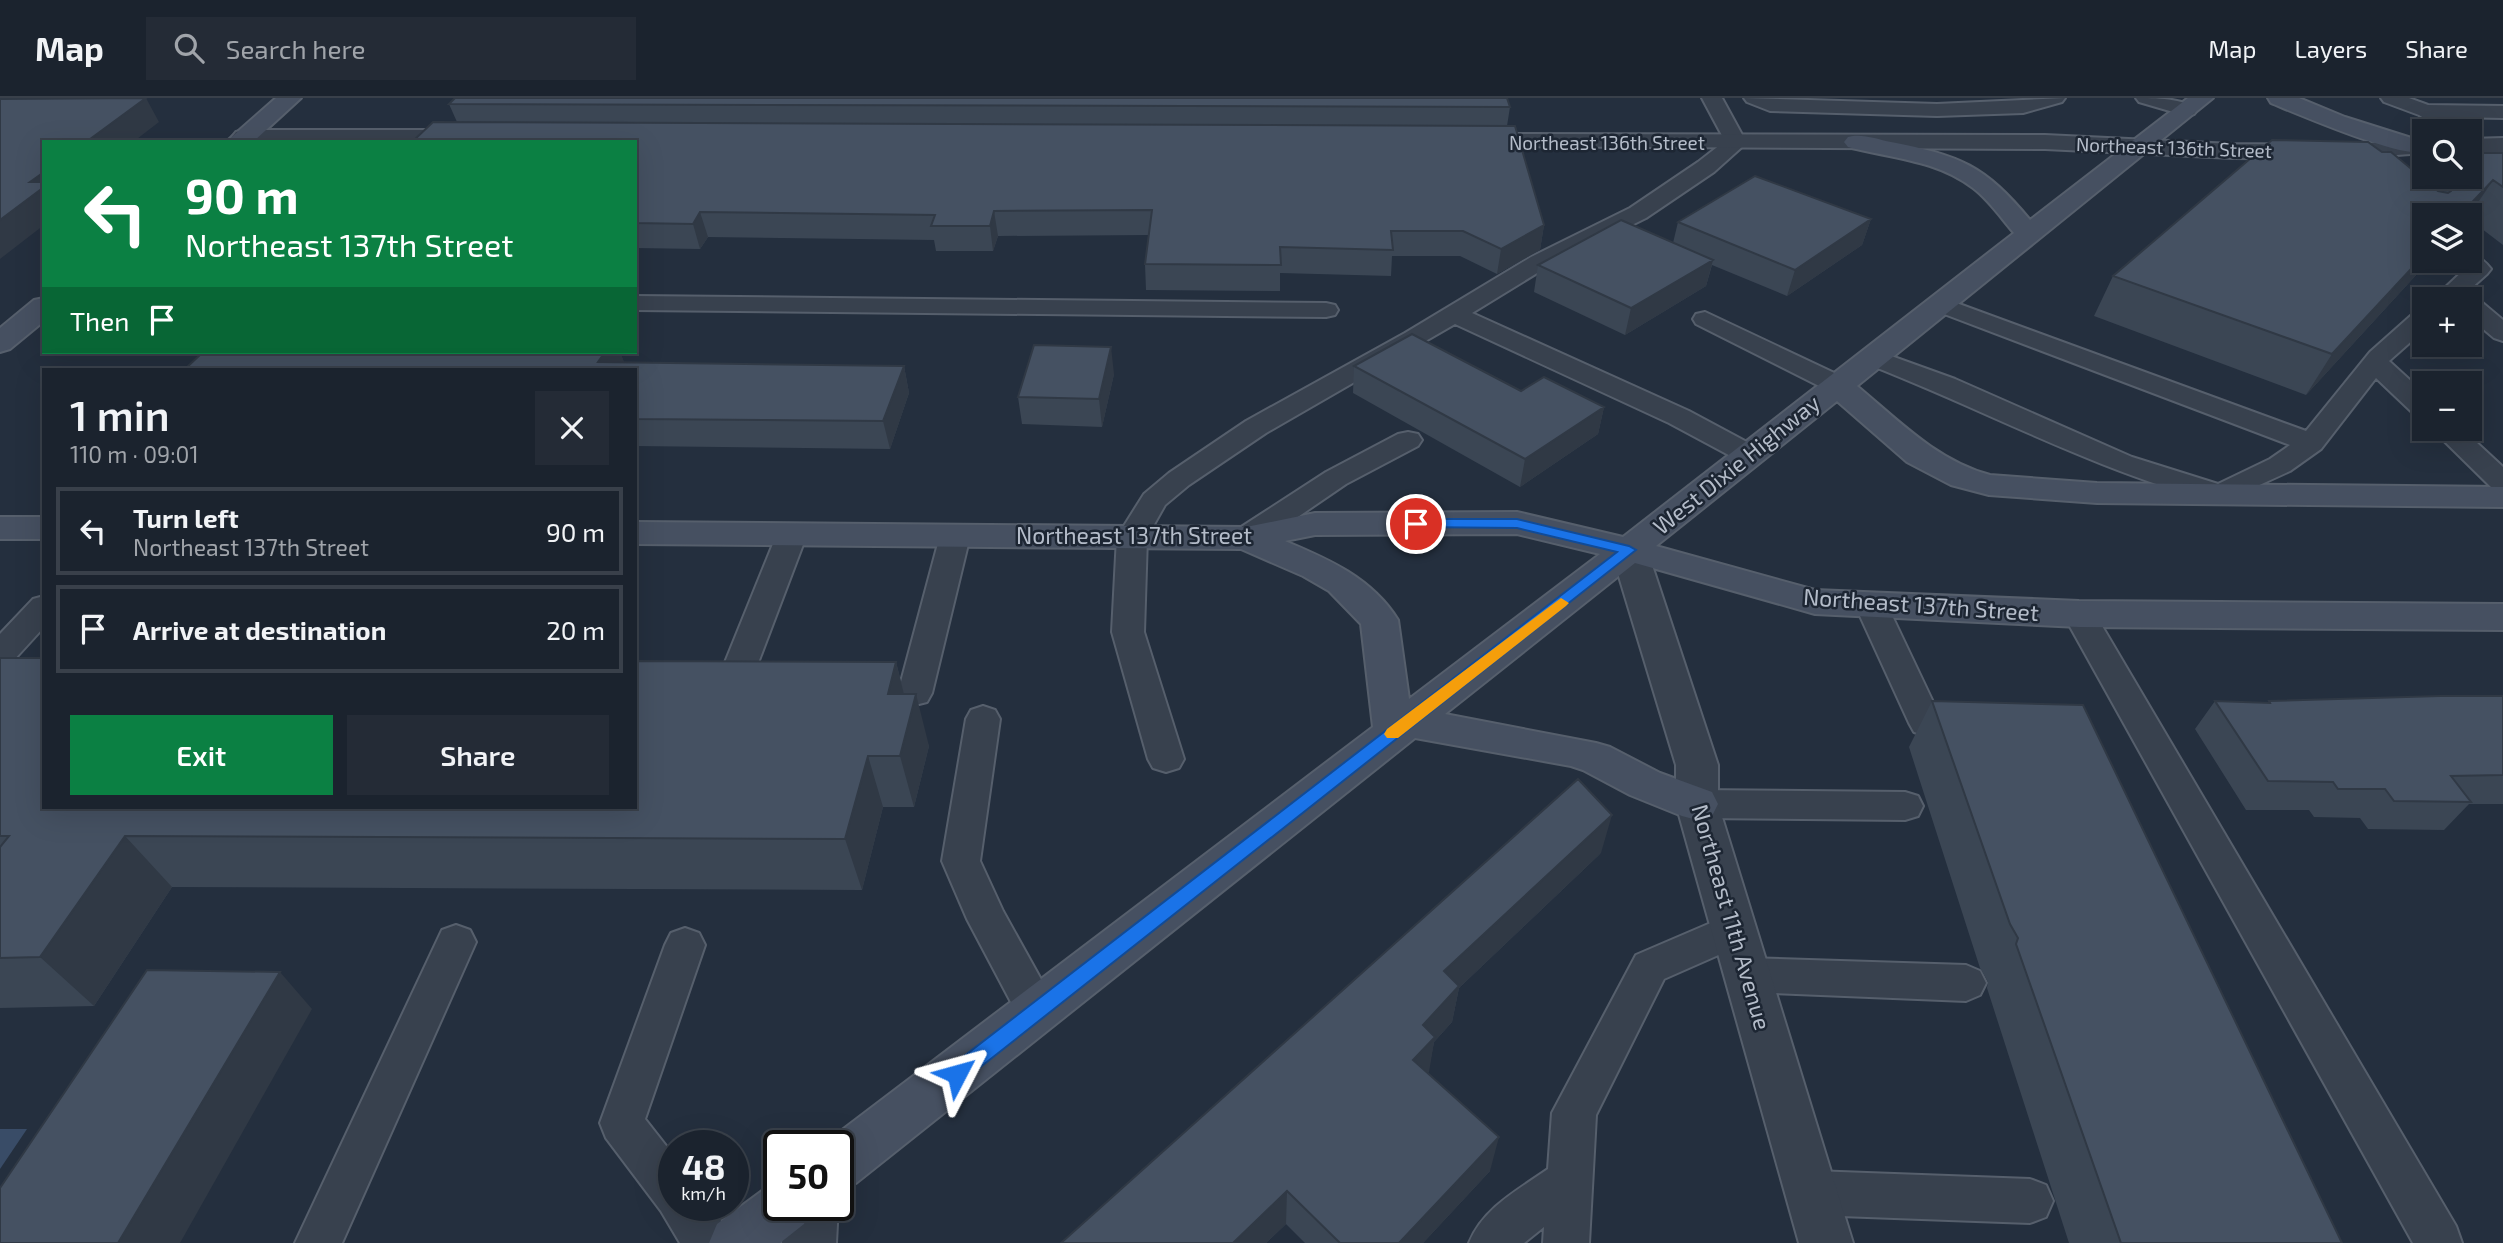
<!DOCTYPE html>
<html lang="en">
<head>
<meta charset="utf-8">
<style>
  body { margin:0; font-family:"Exo 2",sans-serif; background:#242b36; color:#f1f3f6; height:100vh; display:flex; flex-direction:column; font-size:26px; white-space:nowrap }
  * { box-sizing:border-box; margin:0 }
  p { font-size:23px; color:#a0a4aa }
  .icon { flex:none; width:38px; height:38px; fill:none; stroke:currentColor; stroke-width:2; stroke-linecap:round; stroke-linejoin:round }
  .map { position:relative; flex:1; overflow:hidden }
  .drawer { position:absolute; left:42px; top:270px; width:595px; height:441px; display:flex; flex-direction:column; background:#1b232e; border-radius:0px; box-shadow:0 7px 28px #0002,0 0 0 2px #39404a }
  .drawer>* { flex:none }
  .hud { position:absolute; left:42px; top:42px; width:595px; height:214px; border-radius:0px; box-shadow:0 7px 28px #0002,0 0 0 2px #39404a; background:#0b8043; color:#fff; overflow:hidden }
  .controls { position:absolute; left:2412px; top:21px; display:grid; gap:14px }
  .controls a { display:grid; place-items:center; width:70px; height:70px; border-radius:0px; background:#1b232e; box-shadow:0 7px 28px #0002,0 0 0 2px #39404a; font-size:35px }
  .speed { position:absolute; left:658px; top:1032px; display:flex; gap:14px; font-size:35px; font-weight:700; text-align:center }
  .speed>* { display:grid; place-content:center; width:91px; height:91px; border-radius:50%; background:#1b232e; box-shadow:0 7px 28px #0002,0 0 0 2px #39404a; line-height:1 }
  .speed small { font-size:18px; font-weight:400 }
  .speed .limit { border:4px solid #111; border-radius:10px; background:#fff; color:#111 }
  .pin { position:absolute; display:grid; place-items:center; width:60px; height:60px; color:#fff; margin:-30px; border:4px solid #fff; border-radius:50%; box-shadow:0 2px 7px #0007 }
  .me { position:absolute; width:77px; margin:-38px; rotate:51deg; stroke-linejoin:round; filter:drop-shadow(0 0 5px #0008) }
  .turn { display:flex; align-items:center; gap:24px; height:147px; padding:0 28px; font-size:32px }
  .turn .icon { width:91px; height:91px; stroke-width:2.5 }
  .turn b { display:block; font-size:49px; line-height:60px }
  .then { display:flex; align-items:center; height:66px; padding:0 28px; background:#0003; gap:14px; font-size:26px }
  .round { display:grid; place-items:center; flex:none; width:74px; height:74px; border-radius:0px; background:#242b36 }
  .summary { display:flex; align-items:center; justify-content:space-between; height:119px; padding:0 28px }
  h1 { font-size:42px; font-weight:600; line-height:52px }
  .cta { display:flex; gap:14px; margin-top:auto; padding:14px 28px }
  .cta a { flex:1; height:80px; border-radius:0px; background:#0b8043; color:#fff; font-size:28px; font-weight:600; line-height:80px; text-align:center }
  .cta a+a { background:#242b36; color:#f1f3f6 }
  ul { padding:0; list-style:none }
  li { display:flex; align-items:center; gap:21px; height:88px; margin:0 14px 10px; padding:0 14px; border:4px solid #39404a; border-radius:0px }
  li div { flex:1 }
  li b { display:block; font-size:26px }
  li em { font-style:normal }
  header { display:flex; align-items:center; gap:42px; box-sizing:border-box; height:98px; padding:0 35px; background:#1b232e; border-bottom:2px solid #39404a }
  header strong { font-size:33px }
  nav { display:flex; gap:38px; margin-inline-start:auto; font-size:24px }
  .search { width:490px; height:63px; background:#242b36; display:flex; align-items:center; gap:18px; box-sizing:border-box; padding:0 24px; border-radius:0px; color:#a0a4aa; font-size:26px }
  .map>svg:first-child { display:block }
  .water { fill:#394c67 }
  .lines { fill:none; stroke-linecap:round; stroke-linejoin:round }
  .lane-casing { stroke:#565f6c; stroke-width:4 }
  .street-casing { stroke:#565f6c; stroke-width:4 }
  .secondary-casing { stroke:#565f6c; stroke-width:4 }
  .lane { fill:#38414e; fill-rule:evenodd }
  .street { fill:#38414e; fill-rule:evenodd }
  .secondary { fill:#465061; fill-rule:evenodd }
  .wall { fill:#3b4654 }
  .shaded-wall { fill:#303945 }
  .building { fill:#455162; stroke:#303945; stroke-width:2 }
  .route { fill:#1a73e8; stroke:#114b97; stroke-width:2 }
  .slow { fill:#f59e0b }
  .labels { text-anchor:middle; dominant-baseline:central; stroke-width:5; stroke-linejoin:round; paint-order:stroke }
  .far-street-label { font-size:19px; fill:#b4bcc9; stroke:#1d2633 }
  .street-label { font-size:23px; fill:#b4bcc9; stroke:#1d2633 }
</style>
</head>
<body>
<header>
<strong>Map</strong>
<div class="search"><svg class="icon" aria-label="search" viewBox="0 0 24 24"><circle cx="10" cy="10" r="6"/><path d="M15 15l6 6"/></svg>Search here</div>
<nav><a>Map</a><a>Layers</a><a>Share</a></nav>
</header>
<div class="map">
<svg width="2503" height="1145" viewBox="0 0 2503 1145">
  <rect width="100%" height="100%" fill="#242f3e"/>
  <!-- water -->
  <path class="water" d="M 0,1031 L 27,1031 L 0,1071 Z"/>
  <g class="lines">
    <defs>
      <path id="lane" d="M 1702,0 L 1722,0 L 1746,44 L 1743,48 L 1714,74 L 1646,120 L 1547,169 L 1472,215 L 1689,313 L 1758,350 L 1762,356 L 1758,362 L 1748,364 L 1738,362 L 1669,325 L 1455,226 L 1266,335 L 1189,387 L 1165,407 L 1147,439 L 1144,534 L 1184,661 L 1179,670 L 1166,674 L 1153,670 L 1148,661 L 1112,534 L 1117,439 L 1144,396 L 1169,375 L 1246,323 L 1405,235 L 1531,159 L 1630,110 L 1698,64 L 1725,43 Z
        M 1744,0 L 1937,6 L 2065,0 L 2062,4 L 2023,15 L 1937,18 L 1770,13 L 1747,4 Z
        M 2136,0 C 2154,0 2185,0 2197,12 L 2194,16 L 2187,18 L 2139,4 Z
        M 2381,0 L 2409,0 L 2428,7 L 2503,8 L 2503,20 L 2450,19 L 2468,33 L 2444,33 L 2419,17 L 2384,4 Z
        M 2469,156 C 2479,158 2485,163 2491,171 L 2487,176 L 2459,201 L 2433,201 L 2465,171 L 2457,163 L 2469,163 Z
        M 635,198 L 1326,205 L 1335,207 L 1338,212 L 1335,217 L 1326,219 L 635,212 Z
        M 1940,199 L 2306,333 L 2370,254 L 2415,214 L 2424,212 L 2424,232 L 2389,263 L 2424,295 L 2424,318 L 2414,316 L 2376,280 L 2321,351 L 2290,373 L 2220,405 C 2095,373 1982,310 1862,264 L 1858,259 L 1862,254 L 1871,251 L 1880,254 L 1955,281 L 2132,359 L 2218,386 L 2270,361 L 2290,347 L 1931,211 L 1928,206 L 1931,201 Z
        M 2469,199 L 2478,201 L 2503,222 L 2503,243 L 2494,240 L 2469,219 L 2469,201 L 2460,201 Z
        M 1705,214 L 1845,280 L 1849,286 L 1845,292 L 1836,294 L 1827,292 L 1696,226 L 1693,221 L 1696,216 Z
        M 2432,331 L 2462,331 L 2503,369 L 2503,394 L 2493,391 Z
        M 1408,334 L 1418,336 L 1422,342 L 1418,348 L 1346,386 L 1257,447 L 1246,450 L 1235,447 L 1231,440 L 1235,433 L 1326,374 L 1398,336 Z
        M 792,426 L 803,429 L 807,436 L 747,594 L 742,603 L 730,606 L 718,603 L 713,594 L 777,436 L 781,429 Z
        M 955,428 L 966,431 L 970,438 L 932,595 L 927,604 L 915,607 L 903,604 L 898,595 L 940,438 L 944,431 Z
        M 1871,496 L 1882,499 L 1887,507 L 1943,625 L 1938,634 L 1926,638 L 1914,634 L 1909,625 L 1855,507 L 1860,499 Z
        M 44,498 L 44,529 L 12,564 L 0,567 L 0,536 L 33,501 Z
        M 2079,505 L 2090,508 L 2095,516 L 2456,1128 L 2462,1145 L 2413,1145 L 2063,516 L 2068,508 Z
        M 983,608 L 995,612 L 1000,621 L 980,763 L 1003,813 L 1058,912 L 1052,925 L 1037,930 L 1022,925 L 967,821 L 942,763 L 966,621 L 971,612 Z
        M 1697,692 L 1905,694 L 1918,698 L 1923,708 L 1918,718 L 1905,722 L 1697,720 L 1684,716 L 1679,706 L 1684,696 Z
        M 1734,815 L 1748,820 L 1754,832 L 1748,844 L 1664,881 L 1596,1017 L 1589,1145 L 1543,1145 L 1544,1129 L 1524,1145 L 1469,1145 C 1483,1110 1518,1092 1548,1071 L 1552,1015 L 1636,857 Z
        M 456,827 L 470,832 L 476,844 L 342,1145 L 295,1145 L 442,832 Z
        M 685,830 L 699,835 L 705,847 L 645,1021 L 674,1058 L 674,1108 L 710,1108 L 725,1128 L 731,1145 L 680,1145 L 661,1113 L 606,1040 L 600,1025 L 665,847 L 671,835 Z
        M 1748,860 L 1966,867 L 1980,873 L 1986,885 L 1980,897 L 1966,903 L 1748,894 L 1734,889 L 1728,877 L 1734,865 Z
        M 1813,1073 L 2030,1081 L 2046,1087 L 2053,1103 L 2046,1119 L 2030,1125 L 1813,1117 L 1797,1111 L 1790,1095 L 1797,1079 Z"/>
      <path id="street" d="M 244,32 L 469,32 L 477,34 L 481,39 L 478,44 L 235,44 L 232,39 L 236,34 Z
        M 1467,36 L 2045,37 L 2233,46 L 2342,47 L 2424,41 L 2424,55 L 2342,61 L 2233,60 L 2045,51 L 1459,48 L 1455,43 L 1459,38 Z
        M 2503,40 L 2503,54 L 2469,55 L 2469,41 Z
        M 1629,441 L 1641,444 L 1647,452 L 1718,667 L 1718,706 L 1853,1145 L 1799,1145 L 1676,706 L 1676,667 L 1611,452 L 1617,444 Z
        M 785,1108 L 838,1107 L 836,1145 L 782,1145 Z"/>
      <path id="secondary" d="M 276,0 L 301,0 L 253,44 L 226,44 Z
        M 2188,0 L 2213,0 L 1857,288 C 1898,322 1937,363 1990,377 L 2097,385 L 2503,389 L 2503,409 L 2097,405 L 1989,397 L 1951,387 L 1907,364 L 1837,303 L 1656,448 L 1815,492 L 2079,503 L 2503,506 L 2503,532 L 2079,529 L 1815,516 L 1635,465 L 1445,616 L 1596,645 L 1610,649 L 1660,675 L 1712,694 L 1718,706 L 1712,718 L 1697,722 L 1682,718 L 1630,697 L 1583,672 L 1571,668 L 1415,640 L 856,1085 L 838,1092 L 838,1048 L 821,1048 L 1373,629 L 1361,526 L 1329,493 L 1303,478 L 1241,451 L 635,446 L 635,424 L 1246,429 L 1315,415 L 1517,414 L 1623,439 L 2014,135 C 2001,120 1989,102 1973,90 C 1937,62 1890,60 1848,49 L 1844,44 L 1848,39 C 1861,35 1877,41 1891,44 C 1961,58 1984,67 2030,122 ZM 1517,436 L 1600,456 L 1409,601 L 1398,522 C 1372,480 1328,461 1285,443 L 1315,437 Z
        M 2268,0 L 2299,0 L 2345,19 L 2424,44 L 2424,54 C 2400,60 2298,16 2271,5 Z
        M 44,200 L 44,223 L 10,251 L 0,254 L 0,230 L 34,202 Z
        M 0,419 L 44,419 L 44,441 L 0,441 Z
        M 779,1084 L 779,1108 L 812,1108 L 804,1126 L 780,1145 L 709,1145 L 717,1126 L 766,1090 Z"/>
    </defs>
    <!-- lane casing -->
    <use href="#lane" class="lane-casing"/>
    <!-- street casing -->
    <use href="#street" class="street-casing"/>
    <!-- secondary casing -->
    <use href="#secondary" class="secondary-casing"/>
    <!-- lane -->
    <use href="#lane" class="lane"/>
    <!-- street -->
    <use href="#street" class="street"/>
    <!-- secondary -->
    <use href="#secondary" class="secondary"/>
  </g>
  <!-- wall -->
  <path class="wall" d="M 449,6 L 1510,9 L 1507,28 L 1544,127 L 1540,152 L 1497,176 L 1460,158 L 1392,158 L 1391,178 L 1280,175 L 1280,193 L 1146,192 L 1145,166 L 1149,137 L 998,138 L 993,153 L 936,153 L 934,142 L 708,139 L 700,151 L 635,150 L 635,44 L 457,24 Z
    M 2382,54 L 2415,73 L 2424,59 L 2424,79 L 2469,79 L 2503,55 L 2503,147 L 2469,121 L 2469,117 L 2424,163 L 2429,163 L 2306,297 L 2094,218 L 2113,178 Z
    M 1871,121 L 1862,147 L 1787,198 L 1712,167 L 1706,188 L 1625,237 L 1534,194 L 1538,167 L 1673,145 L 1678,124 Z
    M 417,254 L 620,254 L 624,265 L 904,268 L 909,295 L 890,351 L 635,348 L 635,271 L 416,255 Z
    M 1354,268 L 1521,293 L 1604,309 L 1598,336 L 1520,389 L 1353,295 Z
    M 1114,276 L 1102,329 L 1022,326 L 1018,299 Z
    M 0,560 L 896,564 L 904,596 L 929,648 L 914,709 L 883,709 L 862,792 L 172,789 L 94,908 L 0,910 Z
    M 2503,598 L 2503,706 L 2469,706 L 2444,732 L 2368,731 L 2360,720 L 2314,719 L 2309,712 L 2246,712 L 2195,631 L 2215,603 L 2268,605 L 2269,603 Z
    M 1932,603 L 2342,1145 L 2069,1145 L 1987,890 L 1988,884 L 1980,870 L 1909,649 Z
    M 1601,755 L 1459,890 L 1452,924 L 1434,944 L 1428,975 L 1490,1073 L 1423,1145 L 1305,1145 L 1286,1126 L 1266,1145 L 1061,1145 Z"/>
  <!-- shaded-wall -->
  <path class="shaded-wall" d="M 146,0 L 159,24 L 133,44 L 86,44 Z
    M 44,74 L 44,127 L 0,161 L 0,122 L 30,84 Z
    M 2493,82 L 2469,118 L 2460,117 Z
    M 994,113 L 998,138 L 993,153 L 990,128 Z
    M 700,114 L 708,139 L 700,151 L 693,126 Z
    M 1871,121 L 1862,147 L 1787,198 L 1795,172 Z
    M 1544,127 L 1540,152 L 1497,176 L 1501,151 Z
    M 2424,157 L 2424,163 L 2429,163 L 2306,297 L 2332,256 Z
    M 1713,162 L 1706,188 L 1625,237 L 1631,210 Z
    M 1111,249 L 1114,276 L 1102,329 L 1099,301 Z
    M 605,254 L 620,254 L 625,266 L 598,264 Z
    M 904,268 L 909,295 L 890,351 L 883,323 Z
    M 1604,309 L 1598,336 L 1520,389 L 1525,361 Z
    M 896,564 L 909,616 L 888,596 Z
    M 916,596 L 929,648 L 914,709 L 900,658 Z
    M 868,658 L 883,709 L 862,792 L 845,741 Z
    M 1612,717 L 1601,755 L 1459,890 L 1452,924 L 1434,944 L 1429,974 L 1407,997 L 1413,962 L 1423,927 L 1444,873 Z
    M 125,738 L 172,789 L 94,908 L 40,859 Z
    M 280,874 L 312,911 L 180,1145 L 118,1145 Z
    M 1499,1039 L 1490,1073 L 1423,1145 L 1399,1145 Z
    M 1287,1093 L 1286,1126 L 1266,1145 L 1233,1145 Z"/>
  <!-- building -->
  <path class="building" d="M 146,0 L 86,44 L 44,44 L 44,74 L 30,84 L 44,84 L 44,89 L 0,122 L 0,1 Z
    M 455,0 L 1507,0 L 1510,9 L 449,6 Z
    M 433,24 L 1515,28 L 1544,127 L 1501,151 L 1463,133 L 1391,133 L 1393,152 L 1280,149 L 1281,167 L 1145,166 L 1152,112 L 994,113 L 990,128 L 931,128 L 935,117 L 700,114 L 693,126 L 635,125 L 635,44 L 412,44 Z
    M 2272,42 L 2368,44 L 2382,54 L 2391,54 L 2438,93 L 2448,95 L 2451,93 L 2451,82 L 2456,79 L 2469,79 L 2469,55 L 2503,55 L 2503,89 L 2493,82 L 2460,117 L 2424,117 L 2424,157 L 2332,256 L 2113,178 Z
    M 1755,78 L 1871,121 L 1795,172 L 1678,124 Z
    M 1621,122 L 1713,162 L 1631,210 L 1538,167 Z
    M 1412,236 L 1521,293 L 1544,279 L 1604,309 L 1525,361 L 1354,268 Z
    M 1034,247 L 1111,249 L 1099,301 L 1018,299 Z
    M 417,254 L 605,254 L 598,264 L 904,268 L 883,323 L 635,321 L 635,271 L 185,271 L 202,255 L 416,255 Z
    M 0,560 L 44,560 L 44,709 L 635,709 L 635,563 L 896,564 L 888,596 L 916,596 L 900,658 L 868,658 L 845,741 L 125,738 L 40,859 L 0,860 L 0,749 L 9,738 L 0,738 Z
    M 2440,598 L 2503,598 L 2503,677 L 2451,678 L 2471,704 L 2394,703 L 2385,691 L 2338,691 L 2333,684 L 2268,683 L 2215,603 L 2270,605 L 2269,603 Z
    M 1932,603 L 2083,607 L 2342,1145 L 2121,1145 L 2016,846 L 2018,840 L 2010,826 Z
    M 1578,681 L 1612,717 L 1444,873 L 1459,888 L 1423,927 L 1435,939 L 1413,962 L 1499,1039 L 1399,1145 L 1340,1145 L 1287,1093 L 1233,1145 L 1061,1145 Z
    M 147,872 L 280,874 L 118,1145 L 0,1145 L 0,1090 Z"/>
  <!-- route -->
  <path class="route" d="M 1416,421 L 1517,421 L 1629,448 L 1636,452 L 964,982 L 957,985 L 950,982 L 947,976 L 950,969 L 1617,454 L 1517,430 L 1411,429 L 1409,426 Z"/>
  <!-- slow -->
  <path class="slow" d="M 1561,500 L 1569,505 L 1566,508 L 1398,640 L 1387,640 L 1384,636 L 1387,631 Z"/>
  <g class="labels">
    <!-- far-street labels -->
    <g class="far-street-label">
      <text x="1607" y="44">Northeast 136th Street</text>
      <text transform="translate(2174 49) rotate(2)">Northeast 136th Street</text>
    </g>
    <!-- street labels -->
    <g class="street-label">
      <text transform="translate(1736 366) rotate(-39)">West Dixie Highway</text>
      <text x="1134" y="437">Northeast 137th Street</text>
      <text transform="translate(1921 506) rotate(4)">Northeast 137th Street</text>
      <text transform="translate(1732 819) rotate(74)">Northeast 11th Avenue</text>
    </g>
  </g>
</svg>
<div class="controls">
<a><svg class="icon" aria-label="search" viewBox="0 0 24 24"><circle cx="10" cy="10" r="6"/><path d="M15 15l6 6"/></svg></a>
<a><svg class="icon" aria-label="layers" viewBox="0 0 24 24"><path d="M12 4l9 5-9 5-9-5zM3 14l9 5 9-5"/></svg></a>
<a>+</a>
<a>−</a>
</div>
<div class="speed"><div>48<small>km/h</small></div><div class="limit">50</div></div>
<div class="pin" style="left:1416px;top:426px;background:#d93025"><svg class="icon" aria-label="arrive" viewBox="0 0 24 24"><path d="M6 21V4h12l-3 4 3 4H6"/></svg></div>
<svg class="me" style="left:957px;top:976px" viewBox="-20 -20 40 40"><path d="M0-17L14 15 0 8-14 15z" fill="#1a73e8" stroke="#fff" stroke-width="4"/></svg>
<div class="hud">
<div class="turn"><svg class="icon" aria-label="left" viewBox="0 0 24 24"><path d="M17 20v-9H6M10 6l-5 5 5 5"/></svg><div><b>90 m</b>Northeast 137th Street</div></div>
<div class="then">Then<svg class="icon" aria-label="arrive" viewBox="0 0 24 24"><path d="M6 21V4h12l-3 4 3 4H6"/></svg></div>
</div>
<section class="drawer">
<div class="summary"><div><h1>1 min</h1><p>110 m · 09:01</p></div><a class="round"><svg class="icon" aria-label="close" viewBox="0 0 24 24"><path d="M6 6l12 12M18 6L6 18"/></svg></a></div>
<ul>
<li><svg class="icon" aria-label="left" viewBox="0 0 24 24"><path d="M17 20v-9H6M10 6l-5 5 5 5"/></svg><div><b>Turn left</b><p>Northeast 137th Street</p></div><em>90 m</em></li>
<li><svg class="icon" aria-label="arrive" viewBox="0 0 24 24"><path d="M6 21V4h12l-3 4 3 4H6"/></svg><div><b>Arrive at destination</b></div><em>20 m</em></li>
</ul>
<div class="cta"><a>Exit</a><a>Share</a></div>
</section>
</div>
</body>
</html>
